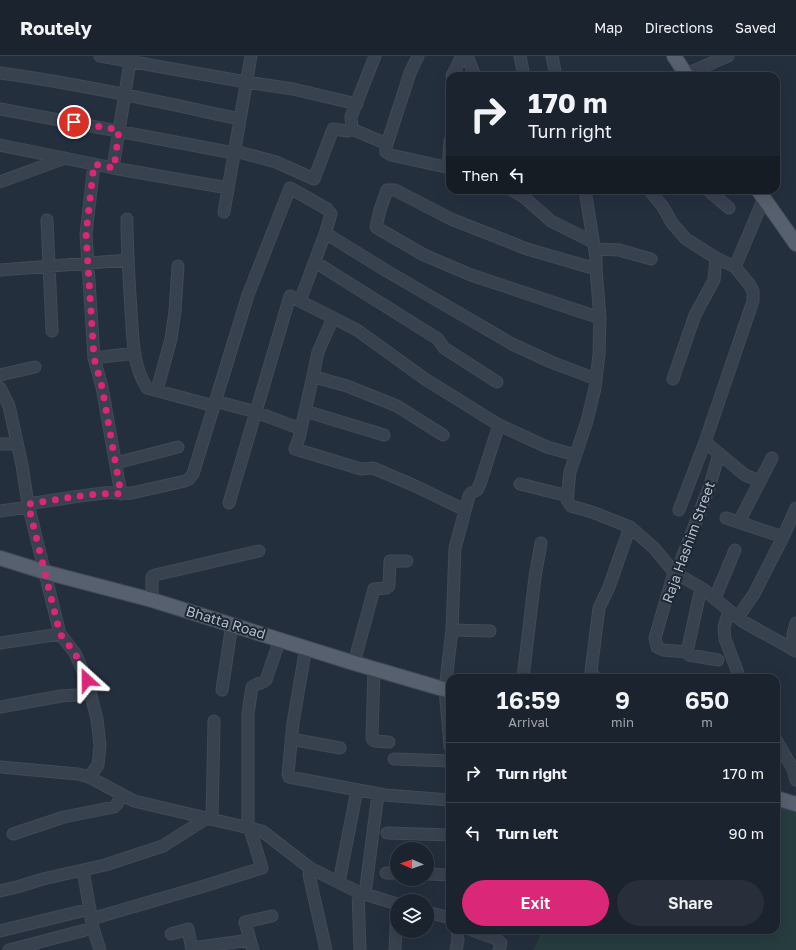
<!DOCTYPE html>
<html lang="en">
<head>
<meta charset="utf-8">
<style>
  body { margin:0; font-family:"Golos Text",sans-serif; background:#282f3a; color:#f1f3f6; height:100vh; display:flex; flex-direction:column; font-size:15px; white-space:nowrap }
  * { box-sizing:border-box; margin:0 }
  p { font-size:13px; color:#a0a4aa }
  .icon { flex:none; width:22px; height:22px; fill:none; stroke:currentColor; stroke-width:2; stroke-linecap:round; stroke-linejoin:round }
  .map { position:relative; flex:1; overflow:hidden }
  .drawer { position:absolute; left:446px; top:618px; width:334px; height:260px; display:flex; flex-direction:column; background:#1b232e; border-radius:12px; box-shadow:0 4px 16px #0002,0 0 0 1px #39404a }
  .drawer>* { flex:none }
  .hud { position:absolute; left:446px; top:16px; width:334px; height:122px; border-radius:12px; box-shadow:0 4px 16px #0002,0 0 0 1px #39404a; background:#1b232e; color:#f1f3f6; overflow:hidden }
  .needle { width:26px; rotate:272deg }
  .fabs { position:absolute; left:390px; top:786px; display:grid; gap:8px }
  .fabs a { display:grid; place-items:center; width:44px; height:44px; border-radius:50%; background:#1b232e; box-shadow:0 4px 16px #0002,0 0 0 1px #39404a; font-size:20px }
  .pin { position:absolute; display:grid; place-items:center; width:34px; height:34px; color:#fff; margin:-17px; border:2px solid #fff; border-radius:50%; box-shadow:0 1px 4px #0007 }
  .me { position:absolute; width:44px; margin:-22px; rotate:336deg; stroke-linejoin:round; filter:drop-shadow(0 0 3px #0008) }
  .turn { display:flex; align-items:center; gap:14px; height:84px; padding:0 16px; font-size:18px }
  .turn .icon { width:52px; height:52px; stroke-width:2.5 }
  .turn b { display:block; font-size:28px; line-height:34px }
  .then { display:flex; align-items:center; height:38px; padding:0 16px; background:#0003; gap:8px; font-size:15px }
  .eta { display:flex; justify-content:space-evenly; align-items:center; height:68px; text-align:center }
  .eta b { font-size:24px; font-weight:600; line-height:28px }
  .primary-button { display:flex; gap:8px; margin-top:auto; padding:8px 16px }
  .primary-button a { flex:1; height:46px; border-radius:24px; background:#db2777; color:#fff; font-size:16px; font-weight:600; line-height:46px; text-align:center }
  .primary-button a+a { background:#282f3a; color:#f1f3f6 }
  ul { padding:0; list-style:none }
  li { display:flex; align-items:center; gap:12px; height:60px; padding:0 16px; border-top:1px solid #39404a }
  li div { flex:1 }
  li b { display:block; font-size:15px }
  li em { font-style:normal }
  header { display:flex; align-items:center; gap:24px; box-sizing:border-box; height:56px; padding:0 20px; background:#1b232e; border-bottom:1px solid #39404a }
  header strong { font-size:19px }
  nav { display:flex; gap:22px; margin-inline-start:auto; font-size:14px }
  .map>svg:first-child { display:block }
  .green { fill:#263c3f }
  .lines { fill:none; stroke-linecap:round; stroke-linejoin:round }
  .minor-casing { stroke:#414a57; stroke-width:13 }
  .major-casing { stroke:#414a57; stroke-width:16 }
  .minor { stroke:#38414e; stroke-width:11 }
  .major { stroke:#56606e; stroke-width:14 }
  .route { stroke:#db2777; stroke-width:7; stroke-dasharray:0 12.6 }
  .labels { text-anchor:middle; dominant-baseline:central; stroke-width:4; stroke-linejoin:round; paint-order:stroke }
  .street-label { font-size:14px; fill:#b4bcc9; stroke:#1d2633 }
</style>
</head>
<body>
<header>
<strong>Routely</strong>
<nav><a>Map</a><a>Directions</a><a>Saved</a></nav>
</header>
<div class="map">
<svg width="796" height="894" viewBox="0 0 796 894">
  <rect width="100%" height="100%" fill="#242f3e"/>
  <!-- green -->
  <path class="green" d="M 776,741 L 796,748 L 796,894 L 533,894 L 543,874 L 776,874 Z"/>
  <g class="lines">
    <defs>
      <path id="minor" d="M 100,0 L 246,26 L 293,33 L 357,48
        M 375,0 L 351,61 L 352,72 L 354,74 L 387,88
        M 418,0 L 410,17 L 386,91 L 386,96 L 391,99 L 450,112
        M 467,0 L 475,20
        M 520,0 L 524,20
        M 552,0 L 556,20
        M 0,17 C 81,28 160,46 240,63
        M 686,18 L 728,0
        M 452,20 L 462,0
        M 0,53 L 234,97
        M 0,89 L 113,112 L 228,132
        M 235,95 L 276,106 L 314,123 L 333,73 L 348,75 L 352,72
        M 94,108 L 86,178 L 94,302 L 102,331 L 121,438
        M 113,112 L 131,0
        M 448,112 L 450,85
        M 0,126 L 65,102
        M 512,134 L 525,142 L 551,165 L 593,186
        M 585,134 L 596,202 L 596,213 L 600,262 L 599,298 L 595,332 L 587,365 L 570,416 L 567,444 L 571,450 L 592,456 L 630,471 L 654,492 L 674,516 L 703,533 L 742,565 L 796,595
        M 708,134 L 729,152
        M 651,136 L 663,151 L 672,167 L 686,183 L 716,202 L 735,211 L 749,228 L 753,235 L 753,245 L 705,386 L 679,454
        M 224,156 L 251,0
        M 127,163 C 127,194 129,224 131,255 C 133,281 132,309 147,332 L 214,350
        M 47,164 L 52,275
        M 595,193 L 619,194 L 651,203
        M 315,206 L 438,283 L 444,292 L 497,326
        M 735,211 L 764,142
        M 596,213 L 527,193 L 451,163 L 395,134 L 387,134 L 380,154 L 376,171 L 379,173 L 424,199 L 471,219 L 600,262
        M 0,214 L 128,204
        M 300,245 L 325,178 L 330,180 L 385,214 L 512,288 L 551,306 L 596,323
        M 94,302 L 135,297
        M 0,319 L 35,311
        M 313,320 L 318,296 L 333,262
        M 673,323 L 695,259 L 714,224 L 716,202
        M 0,332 L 9,350 L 22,409 L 28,448 L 60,578 L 75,597 L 87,624 L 97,663 L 100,690 L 98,709 L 89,721
        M 157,334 L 171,283 L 175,255 L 178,210
        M 215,345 L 256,356 L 301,373
        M 305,355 L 384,379
        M 443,379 L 397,350 L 347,330 L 322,323 L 313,320 L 299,382 L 295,393 L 361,413 L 373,412 L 413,429 L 465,454
        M 705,386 L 745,419 L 759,425
        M 0,388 L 17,388
        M 116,407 L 178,391
        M 520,428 L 568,440
        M 229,447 L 290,240 L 357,274 L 425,323 L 499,369 L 547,391 L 575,399
        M 28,448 C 53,444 79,440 104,437 C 113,436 123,438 132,437 L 185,425 L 189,423 L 193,418 L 248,239 L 290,132 L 327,153 L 331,158 L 325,178
        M 0,455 L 29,451
        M 726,462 L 783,481
        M 739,466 L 772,402
        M 715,542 L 735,494
        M 152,544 L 152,521 L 155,519 L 259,495
        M 729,554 L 724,571 L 725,583 L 738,617 L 737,622
        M 738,561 L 754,538 L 783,481 L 796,452
        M 452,574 L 490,575
        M 0,587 L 60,578
        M 306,591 L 293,667 L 288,718 L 289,721 L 385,739 L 450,744
        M 793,594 L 793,578 L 796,567
        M 687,596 L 701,532
        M 718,604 L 689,599 L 687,596 L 663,594 L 657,591 L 655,582 L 674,516 L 679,510 L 710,429 L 719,398
        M 354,607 L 374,533 L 386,532 L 389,530 L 390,505 L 407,505
        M 374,612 L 372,681 L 373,684 L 375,685 L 389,686
        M 523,622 L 535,521 L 541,487
        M 595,622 L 591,615 L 599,552 L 609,531 L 630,471
        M 222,634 L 232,568
        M 0,651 L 61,640 L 90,638
        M 291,683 L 340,692
        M 776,684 L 793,713 L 796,724
        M 450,691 L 445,633 L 452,574 L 455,492 L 469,440 L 471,437 L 477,434 L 480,428 L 499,369
        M 394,703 L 450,705
        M 0,711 L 78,718 L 89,721 L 134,745 L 262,775 L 310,812 L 358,836 L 397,848
        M 212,763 L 214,665
        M 248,772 L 248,658 L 252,631 C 256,627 262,628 266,624 L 280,583
        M 387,777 L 450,779
        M 13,778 L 64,761 L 114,751 L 117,748 L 122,739
        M 310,812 L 309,819 L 326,894
        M 83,814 L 93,872 L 100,894
        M 386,817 L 397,817
        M 427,818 L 450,819
        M 339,826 L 357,734
        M 0,835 L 17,831 L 43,823 L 105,809 L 163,790 L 207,762
        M 358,836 L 360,894
        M 365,838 L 378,738
        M 427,856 L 450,862
        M 91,863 L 201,831 L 262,812 L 250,773
        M 472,874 L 496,883 L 501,887 L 499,894
        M 0,875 L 90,853
        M 171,878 L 188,873 L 192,894
        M 192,892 L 250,884
        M 9,894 L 93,872
        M 253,894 L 245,866 L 272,860
        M 395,894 L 397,848
        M 456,894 L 458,884 L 457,874"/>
      <path id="major" d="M 674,0 L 687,20
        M 758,134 L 796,188
        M 0,502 L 45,516 L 152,544 L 354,607 L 450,635
        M 776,742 L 796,748"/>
    </defs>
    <!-- minor casing -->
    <use href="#minor" class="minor-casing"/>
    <!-- major casing -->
    <use href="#major" class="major-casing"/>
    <!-- minor -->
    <use href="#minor" class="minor"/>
    <!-- major -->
    <use href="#major" class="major"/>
  </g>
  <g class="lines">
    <!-- route -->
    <path class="route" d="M 74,66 L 119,74 L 114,112 L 94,108 L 86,178 L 94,302 L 102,331 L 121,438 C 90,436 59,444 28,448 L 60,578 L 75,597 L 87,624"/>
  </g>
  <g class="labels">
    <!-- street labels -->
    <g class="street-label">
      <text transform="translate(688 486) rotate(-70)">Raja Hashim Street</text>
      <text transform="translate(226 566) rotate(17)">Bhatta Road</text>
    </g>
  </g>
</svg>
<div class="fabs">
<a><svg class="needle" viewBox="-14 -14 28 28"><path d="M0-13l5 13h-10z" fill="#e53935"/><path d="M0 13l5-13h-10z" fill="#a0a4aa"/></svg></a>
<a><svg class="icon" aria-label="layers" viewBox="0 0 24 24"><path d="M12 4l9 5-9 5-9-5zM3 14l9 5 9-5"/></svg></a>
</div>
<div class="pin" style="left:74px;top:66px;background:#d93025"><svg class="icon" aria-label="arrive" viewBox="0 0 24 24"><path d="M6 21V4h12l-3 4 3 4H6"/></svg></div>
<svg class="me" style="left:87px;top:624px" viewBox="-20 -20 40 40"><path d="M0-17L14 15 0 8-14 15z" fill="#db2777" stroke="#fff" stroke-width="4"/></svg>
<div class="hud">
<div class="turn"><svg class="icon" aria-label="right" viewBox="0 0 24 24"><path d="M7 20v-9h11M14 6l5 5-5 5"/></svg><div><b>170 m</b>Turn right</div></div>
<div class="then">Then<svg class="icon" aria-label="left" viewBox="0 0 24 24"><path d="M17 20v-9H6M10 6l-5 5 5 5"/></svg></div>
</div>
<section class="drawer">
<div class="eta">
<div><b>16:59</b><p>Arrival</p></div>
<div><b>9</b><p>min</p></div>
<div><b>650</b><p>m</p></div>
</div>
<ul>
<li><svg class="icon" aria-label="right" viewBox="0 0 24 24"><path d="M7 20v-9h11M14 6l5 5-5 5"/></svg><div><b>Turn right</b></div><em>170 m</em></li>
<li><svg class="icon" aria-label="left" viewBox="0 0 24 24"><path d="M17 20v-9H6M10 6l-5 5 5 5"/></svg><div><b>Turn left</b></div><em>90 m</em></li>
</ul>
<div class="primary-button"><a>Exit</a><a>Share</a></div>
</section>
</div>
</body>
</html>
